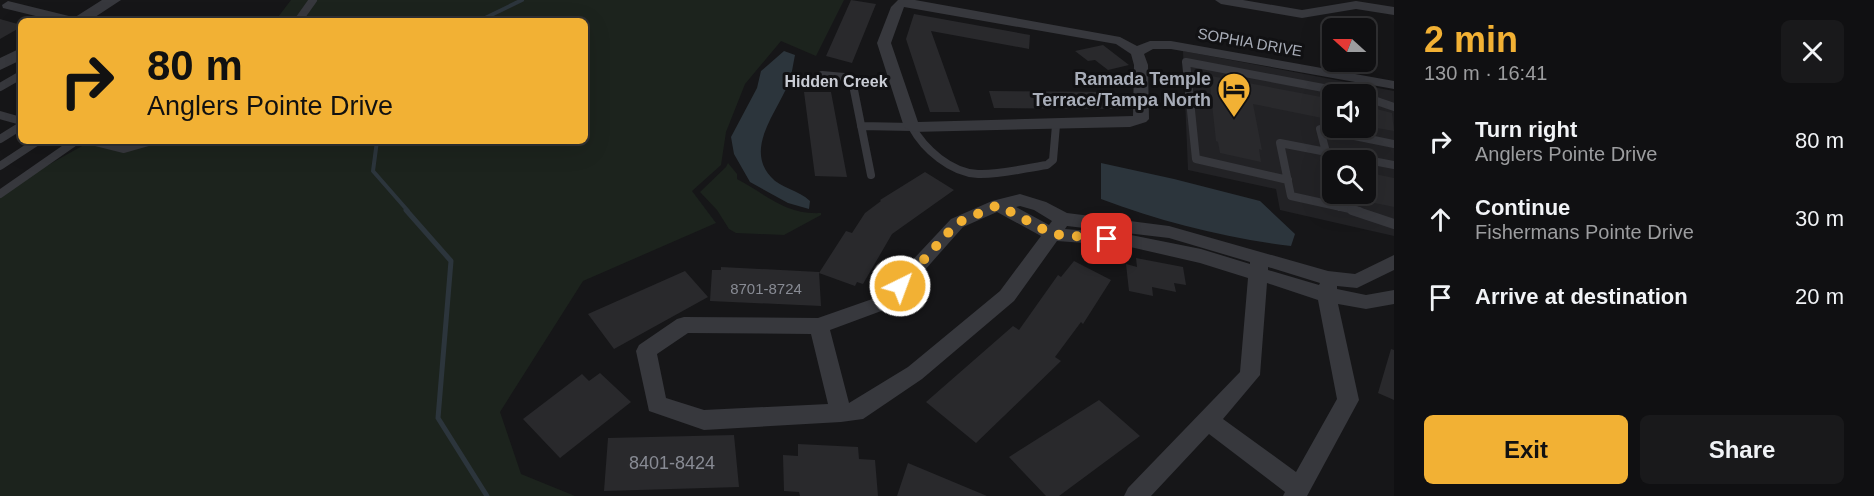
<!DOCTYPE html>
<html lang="en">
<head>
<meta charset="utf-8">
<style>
  body { margin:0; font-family:Helvetica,sans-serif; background:#19191b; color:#f1f3f6; height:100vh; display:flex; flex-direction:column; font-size:22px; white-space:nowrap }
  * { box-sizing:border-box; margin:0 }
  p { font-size:20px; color:#9c9d9f }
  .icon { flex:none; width:33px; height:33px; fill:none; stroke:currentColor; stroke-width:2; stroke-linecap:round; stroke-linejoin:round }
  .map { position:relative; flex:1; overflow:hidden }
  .side { display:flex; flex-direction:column; background:#101012; width:480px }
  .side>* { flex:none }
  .banner { position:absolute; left:18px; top:18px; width:570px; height:126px; border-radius:9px; box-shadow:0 6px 24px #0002,0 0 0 2px #303032; background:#f2b134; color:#111; overflow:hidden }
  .needle { width:39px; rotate:291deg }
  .fabs { position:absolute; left:1322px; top:18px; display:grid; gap:12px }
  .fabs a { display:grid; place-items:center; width:54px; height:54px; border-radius:9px; background:#101012; box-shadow:0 6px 24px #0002,0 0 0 2px #303032; font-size:30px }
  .pin { position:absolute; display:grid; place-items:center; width:51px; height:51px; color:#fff; margin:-26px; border-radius:12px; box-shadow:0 3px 9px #0006 }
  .me { position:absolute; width:66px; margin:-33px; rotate:42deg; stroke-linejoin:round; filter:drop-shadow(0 0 4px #0008) }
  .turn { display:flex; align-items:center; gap:21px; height:126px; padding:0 30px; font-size:27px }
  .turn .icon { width:78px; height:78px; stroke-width:2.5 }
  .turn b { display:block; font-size:42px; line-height:51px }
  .round { display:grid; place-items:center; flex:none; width:63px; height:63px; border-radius:9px; background:#19191b }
  .overview { display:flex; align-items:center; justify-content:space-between; height:102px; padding:0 30px }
  h1 { font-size:36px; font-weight:800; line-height:45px; color:#f2b134 }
  .cta { display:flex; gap:12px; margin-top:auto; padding:12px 30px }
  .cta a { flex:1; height:69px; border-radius:9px; background:#f2b134; color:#111; font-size:24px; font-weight:800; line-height:69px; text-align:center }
  .cta a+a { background:#19191b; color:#f1f3f6 }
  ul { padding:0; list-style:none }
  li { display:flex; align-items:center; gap:18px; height:78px; padding:0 30px }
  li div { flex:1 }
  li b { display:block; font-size:22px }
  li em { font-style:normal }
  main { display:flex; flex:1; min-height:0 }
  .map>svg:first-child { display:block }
  .built { fill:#222225; fill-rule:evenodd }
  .green { fill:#1c231d }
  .water { fill:#2c353c }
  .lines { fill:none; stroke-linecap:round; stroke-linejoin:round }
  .stream-far1 { stroke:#2c353c; stroke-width:4 }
  .stream { stroke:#2c353c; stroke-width:5 }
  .building { fill:#29292c }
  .service-far1 { stroke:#37383d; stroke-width:8 }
  .service { stroke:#37383d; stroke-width:10 }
  .minor { fill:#37383d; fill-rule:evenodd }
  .tertiary { fill:#37383d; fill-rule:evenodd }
  .route { stroke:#f2b134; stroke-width:10; stroke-dasharray:0 18 }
  .labels { text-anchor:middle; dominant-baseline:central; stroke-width:6; stroke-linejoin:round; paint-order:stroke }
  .far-street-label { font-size:15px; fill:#a8adb8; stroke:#111113 }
  .number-label { font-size:15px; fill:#888b94 }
  .far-neighbourhood-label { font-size:16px; font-weight:bold; fill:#c9ccd4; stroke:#111113 }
  .poi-label { font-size:18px; font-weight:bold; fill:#a8adb8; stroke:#111113; text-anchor:end }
  .near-number-label { font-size:18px; fill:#888b94 }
</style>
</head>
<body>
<main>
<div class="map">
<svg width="1394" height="496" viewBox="0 0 1394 496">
  <rect width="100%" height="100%" fill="#161618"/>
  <!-- built -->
  <path class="built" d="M 1183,51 L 1394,91 L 1394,236 L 1280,210 L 1276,189 L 1188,170 ZM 1332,94 L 1365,94 L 1365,128 L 1332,128 ZM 1332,160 L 1365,160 L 1365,194 L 1332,194 Z"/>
  <!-- green -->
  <path class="green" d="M 291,0 L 844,0 L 816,56 L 781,41 L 745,84 L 726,132 L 721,165 L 692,191 L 716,223 L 583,281 L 500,412 L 521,474 L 575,496 L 0,496 L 0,192 L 91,141 L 585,141 L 585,21 L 275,21 Z
    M 728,163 L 737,174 L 737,179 C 766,194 785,215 821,213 L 821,215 L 784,235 L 736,233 L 729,229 L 717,210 L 700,192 L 726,167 Z"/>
  <!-- water -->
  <path class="water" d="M 784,51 L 795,55 C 793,64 792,74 789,82 C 778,111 744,148 771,177 C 780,188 799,190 810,201 L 809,209 L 788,203 L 750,182 L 734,154 L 731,137 L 757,88 L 761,71 Z
    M 1101,163 L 1174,179 L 1260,201 L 1295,234 L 1291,246 C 1226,238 1162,222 1101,199 Z"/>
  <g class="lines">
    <!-- stream-far1 -->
    <path class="stream-far1" d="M 479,21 L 522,0
      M 377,141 L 373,171 L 408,211"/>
    <!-- stream -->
    <path class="stream" d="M 406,210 L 451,261 L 438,418 L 487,496"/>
  </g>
  <!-- building -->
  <path class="building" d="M 851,0 L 876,4 L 852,63 L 826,56 Z
    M 914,14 L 1030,35 L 1029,49 L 931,31 L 960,112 L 930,112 L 906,39 Z
    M 0,19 L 21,25 L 21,27 L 0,39 Z
    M 1103,45 L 1129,65 L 1108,70 L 1095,60 L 1088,61 L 1075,51 Z
    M 1211,76 L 1332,99 L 1332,120 L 1253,104 L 1262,150 L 1259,149 L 1261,162 L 1220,153 L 1218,142 L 1216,141 L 1210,85 L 1212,85 Z
    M 989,91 L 1113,92 L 1124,109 L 994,108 Z
    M 804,92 L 831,92 L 847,177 L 815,176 Z
    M 1365,106 L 1392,113 L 1394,131 L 1365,126 Z
    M 925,172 L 954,190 L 892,234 L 863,284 L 857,282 L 855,286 L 819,273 L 846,231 L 852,233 L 865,213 L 881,201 L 880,200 Z
    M 1365,172 L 1394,178 L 1394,207 L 1365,201 Z
    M 1136,258 L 1183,267 L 1186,285 L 1174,283 L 1176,292 L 1152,287 L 1153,296 L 1129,291 L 1126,264 L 1137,267 Z
    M 1074,261 L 1111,280 L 1083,324 L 1081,322 L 1055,357 L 1061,361 L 976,443 L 926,402 L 1013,326 L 1019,330 L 1058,275 L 1061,277 Z
    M 721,267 L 819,272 L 821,306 L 710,301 L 712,270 L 721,270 Z
    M 685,271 L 708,297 L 614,349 L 588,314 Z
    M 1391,349 L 1394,350 L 1394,400 L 1378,393 Z
    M 600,373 L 631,402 L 560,458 L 523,419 L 582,374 L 589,381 Z
    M 1099,400 L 1140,436 L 1059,496 L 1046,496 L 1009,457 Z
    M 734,435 L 739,487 L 604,491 L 608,438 Z
    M 798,444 L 858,447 L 859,459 L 875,460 L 878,496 L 800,496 L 799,492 L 784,491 L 783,455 L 798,456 Z
    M 908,463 L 987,496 L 897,496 Z"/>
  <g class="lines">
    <!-- service-far1 -->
    <path class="service-far1" d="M 298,21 L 313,0
      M 822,75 L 844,77 L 853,85 L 871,175
      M 0,87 L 21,75
      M 1365,97 L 1394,107
      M 0,115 L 21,121
      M 861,126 L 912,127 C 924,149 951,173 978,174 C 1000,175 1025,168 1047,165 L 1053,160 L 1056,125
      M 0,139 L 21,126
      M 92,141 L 124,149 L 152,141
      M 0,166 L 38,141
      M 1332,175 L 1320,129 L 1394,144
      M 1288,180 L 1196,159 L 1186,62 L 1355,94
      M 0,194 L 76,141
      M 1337,194 L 1340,207
      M 1359,211 L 1291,196 L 1280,143 L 1394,165"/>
    <!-- service -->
    <path class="service" d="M 1352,210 L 1394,224"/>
    <!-- minor -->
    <path class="minor" d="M 898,0 L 915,0 L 1120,37 L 1137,46 L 1150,41 L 1171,41 L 1394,81 L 1394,89 L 1171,49 L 1153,49 L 1144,54 L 1148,65 L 1149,119 L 1146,122 L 1130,127 L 912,132 L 904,127 L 877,43 L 891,7 ZM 904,7 L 1116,44 L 1131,54 L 1134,65 L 1133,116 L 918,122 L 891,43 Z
      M 1215,0 L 1243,0 L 1302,10 L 1356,1 L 1394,7 L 1394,15 L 1356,9 L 1302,18 L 1221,4 Z
      M 8,1 L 77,18 L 79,21 L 56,21 L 3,8 L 2,5 Z
      M 1020,194 L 1046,202 L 1067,213 L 1169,226 L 1328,271 L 1355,274 L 1394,255 L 1394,270 L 1357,288 L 1337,286 L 1337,289 L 1366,295 L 1394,290 L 1394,304 L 1366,309 L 1338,304 L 1359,400 L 1307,496 L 1283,496 L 1285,492 L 1209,434 L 1151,496 L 1124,496 L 1128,488 L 1240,372 L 1248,278 L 1200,263 L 1126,246 L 1057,241 L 1014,301 L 922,379 L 863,419 L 841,422 L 704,430 L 649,411 L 636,351 L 639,345 L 677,319 L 684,317 L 818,318 L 878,297 L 951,219 L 992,201 ZM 1020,206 L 1034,210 L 1052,221 L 1049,225 L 1016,207 ZM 997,212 L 1041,236 L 1000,291 L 908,367 L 849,403 L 830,330 L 892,307 L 963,227 ZM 1067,226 L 1169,238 L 1250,262 L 1250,264 L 1201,249 L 1126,234 L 1065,229 ZM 1268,267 L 1320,283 L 1319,285 L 1268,270 ZM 1267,283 L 1318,300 L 1337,399 L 1296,472 L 1223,419 L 1260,375 ZM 688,333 L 811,334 L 828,404 L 704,410 L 666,398 L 657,354 Z"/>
    <!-- tertiary -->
    <path class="tertiary" d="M 102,0 L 121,0 L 89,21 L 69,21 Z
      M 21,48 L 21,60 L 0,70 L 0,58 Z"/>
  </g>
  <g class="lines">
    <!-- route -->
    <path class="route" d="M 900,286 L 957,223 L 998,205 L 1052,234 L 1107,239"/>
  </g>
  <!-- icons -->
  <defs>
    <symbol id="hotel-pin" viewBox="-11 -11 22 30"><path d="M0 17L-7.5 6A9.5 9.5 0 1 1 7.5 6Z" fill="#f2b134" stroke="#111113"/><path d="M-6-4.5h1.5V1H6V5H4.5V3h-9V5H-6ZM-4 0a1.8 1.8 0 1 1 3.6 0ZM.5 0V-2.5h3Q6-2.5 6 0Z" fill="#111"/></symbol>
  </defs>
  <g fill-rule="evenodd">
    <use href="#hotel-pin" x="1215" y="70" width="38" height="52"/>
  </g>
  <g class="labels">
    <!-- far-street labels -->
    <g class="far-street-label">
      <text transform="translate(1250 42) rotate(10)">SOPHIA DRIVE</text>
    </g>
    <!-- number labels -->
    <g class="number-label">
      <text x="766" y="288">8701-8724</text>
    </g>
    <!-- far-neighbourhood labels -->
    <g class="far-neighbourhood-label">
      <text x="836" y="81">Hidden Creek</text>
    </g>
    <!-- poi labels -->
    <g class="poi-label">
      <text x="1211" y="79">Ramada Temple<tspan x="1211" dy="21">Terrace/Tampa North</tspan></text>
    </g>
    <!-- near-number labels -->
    <g class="near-number-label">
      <text x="672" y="463">8401-8424</text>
    </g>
  </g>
</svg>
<div class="fabs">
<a><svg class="needle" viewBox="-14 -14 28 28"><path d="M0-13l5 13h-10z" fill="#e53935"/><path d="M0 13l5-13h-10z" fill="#9c9d9f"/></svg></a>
<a><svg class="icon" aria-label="sound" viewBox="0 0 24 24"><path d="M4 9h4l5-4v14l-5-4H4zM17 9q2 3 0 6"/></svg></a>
<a><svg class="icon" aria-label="search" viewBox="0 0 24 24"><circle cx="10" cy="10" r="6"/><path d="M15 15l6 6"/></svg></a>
</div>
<div class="pin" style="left:1107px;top:239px;background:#d93025"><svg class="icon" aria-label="arrive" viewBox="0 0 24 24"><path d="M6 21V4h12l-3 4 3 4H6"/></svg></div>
<svg class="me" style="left:900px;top:286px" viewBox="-20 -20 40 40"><circle r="17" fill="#f2b134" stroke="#fff" stroke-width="3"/><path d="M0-11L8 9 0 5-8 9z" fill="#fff"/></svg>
<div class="banner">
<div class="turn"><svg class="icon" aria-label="right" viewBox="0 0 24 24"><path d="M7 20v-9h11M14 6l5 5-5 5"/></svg><div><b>80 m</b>Anglers Pointe Drive</div></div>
</div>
</div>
<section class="side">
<div class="overview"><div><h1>2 min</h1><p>130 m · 16:41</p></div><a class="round"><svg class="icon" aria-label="close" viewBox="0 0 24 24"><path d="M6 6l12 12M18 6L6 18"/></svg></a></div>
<ul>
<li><svg class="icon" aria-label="right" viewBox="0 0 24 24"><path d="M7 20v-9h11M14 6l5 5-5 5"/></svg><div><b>Turn right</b><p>Anglers Pointe Drive</p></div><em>80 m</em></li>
<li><svg class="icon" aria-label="ahead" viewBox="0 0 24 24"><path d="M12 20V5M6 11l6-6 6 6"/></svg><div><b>Continue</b><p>Fishermans Pointe Drive</p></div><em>30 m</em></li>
<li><svg class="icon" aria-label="arrive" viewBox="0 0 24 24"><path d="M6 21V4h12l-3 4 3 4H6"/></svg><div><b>Arrive at destination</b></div><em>20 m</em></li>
</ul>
<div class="cta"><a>Exit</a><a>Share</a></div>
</section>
</main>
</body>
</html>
